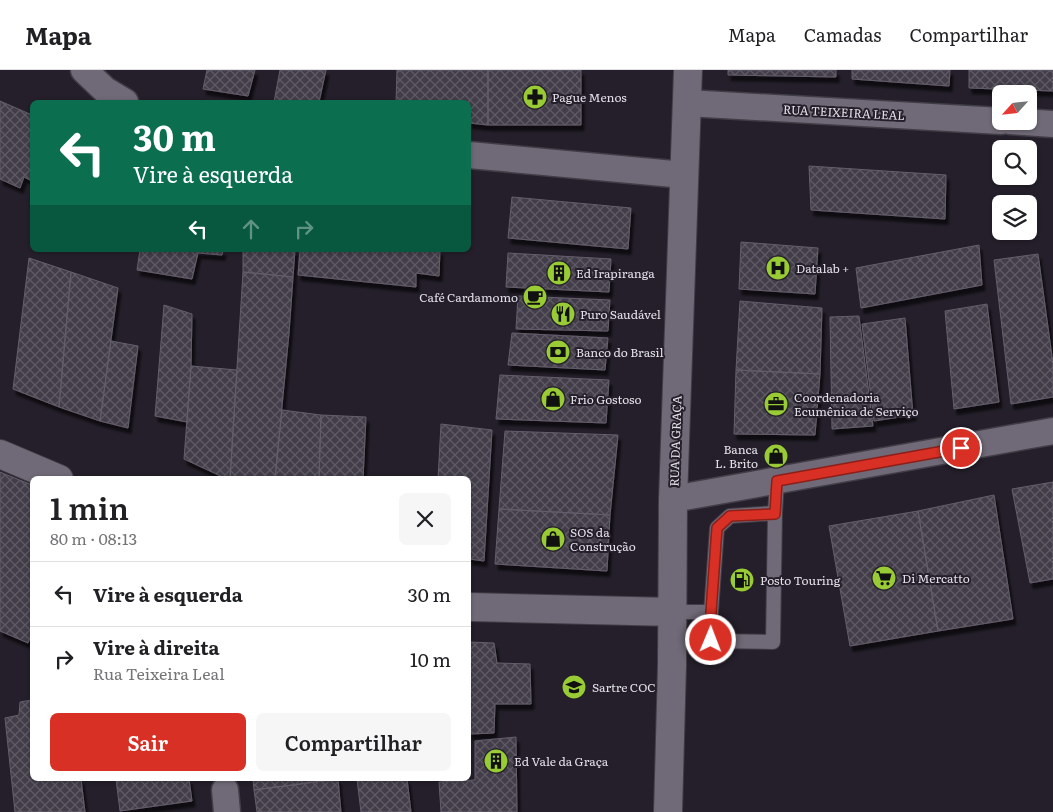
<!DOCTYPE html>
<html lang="pt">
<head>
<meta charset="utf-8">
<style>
  body { margin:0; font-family:Literata,serif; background:#f6f6f6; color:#202124; height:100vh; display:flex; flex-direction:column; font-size:19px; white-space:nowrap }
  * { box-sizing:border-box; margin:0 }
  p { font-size:16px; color:#757577 }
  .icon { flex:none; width:28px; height:28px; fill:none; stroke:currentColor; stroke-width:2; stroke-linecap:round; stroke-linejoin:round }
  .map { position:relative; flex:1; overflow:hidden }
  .drawer { position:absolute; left:30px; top:406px; width:441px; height:305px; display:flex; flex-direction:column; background:#fff; border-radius:8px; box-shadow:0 1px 4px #0004 }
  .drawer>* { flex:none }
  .banner { position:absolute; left:30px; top:30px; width:441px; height:152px; border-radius:8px; box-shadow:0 1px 4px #0004; background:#0b6e4f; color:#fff; overflow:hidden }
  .needle { width:32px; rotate:243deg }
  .controls { position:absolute; left:992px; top:15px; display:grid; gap:10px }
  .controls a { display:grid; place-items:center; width:45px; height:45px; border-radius:8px; background:#fff; box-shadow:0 1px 4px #0004; font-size:25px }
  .pin { position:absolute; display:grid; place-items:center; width:42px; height:42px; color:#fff; margin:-21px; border:2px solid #fff; border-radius:50%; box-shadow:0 1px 5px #0007 }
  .me { position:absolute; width:55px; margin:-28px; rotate:1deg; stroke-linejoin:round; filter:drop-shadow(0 0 4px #0008) }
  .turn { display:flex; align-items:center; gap:18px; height:105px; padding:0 20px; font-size:22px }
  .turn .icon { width:65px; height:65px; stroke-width:2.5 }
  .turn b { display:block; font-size:35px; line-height:42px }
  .lanes { display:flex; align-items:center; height:48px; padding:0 20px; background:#0003; justify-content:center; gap:25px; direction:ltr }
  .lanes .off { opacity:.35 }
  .round { display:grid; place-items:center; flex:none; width:52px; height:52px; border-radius:8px; background:#f6f6f6 }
  .summary { display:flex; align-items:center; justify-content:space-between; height:85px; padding:0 20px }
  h1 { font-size:30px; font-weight:600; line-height:38px }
  .action { display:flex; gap:10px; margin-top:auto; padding:10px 20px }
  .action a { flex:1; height:58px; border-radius:8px; background:#d93025; color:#fff; font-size:20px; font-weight:600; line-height:58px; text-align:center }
  .action a+a { background:#f6f6f6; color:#202124 }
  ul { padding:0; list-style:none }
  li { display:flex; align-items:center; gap:15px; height:65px; padding:0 20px; border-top:1px solid #e0e0e0 }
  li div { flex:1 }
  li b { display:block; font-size:19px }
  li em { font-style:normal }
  header { display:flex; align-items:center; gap:30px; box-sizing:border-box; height:70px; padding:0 25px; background:#fff; border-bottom:1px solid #e0e0e0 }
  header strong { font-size:24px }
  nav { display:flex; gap:28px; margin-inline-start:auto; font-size:18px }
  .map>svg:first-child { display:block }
  .building { fill:url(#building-cross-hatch); stroke:#655e6c; filter:url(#shadow) }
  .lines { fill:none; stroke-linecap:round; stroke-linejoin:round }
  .lane-casing { stroke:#403d46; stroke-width:16 }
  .street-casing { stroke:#403d46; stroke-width:29 }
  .secondary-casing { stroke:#403d46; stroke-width:30 }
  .lane { stroke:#706977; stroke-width:14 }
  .street { stroke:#706977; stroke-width:26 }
  .secondary { stroke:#706977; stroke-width:28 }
  .route-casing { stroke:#8d1f18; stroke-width:12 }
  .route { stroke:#d93025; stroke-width:9 }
  .labels { text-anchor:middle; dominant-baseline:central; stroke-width:4; stroke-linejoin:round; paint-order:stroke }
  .poi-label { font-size:12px; fill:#e3e0e8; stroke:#241f2a; text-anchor:start }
  .street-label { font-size:12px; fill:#e3e0e8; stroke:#241f2a }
</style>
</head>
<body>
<header>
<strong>Mapa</strong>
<nav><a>Mapa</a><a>Camadas</a><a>Compartilhar</a></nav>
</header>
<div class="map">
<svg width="1053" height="742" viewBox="0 0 1053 742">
  <defs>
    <pattern id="building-cross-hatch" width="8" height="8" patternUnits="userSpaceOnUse" patternTransform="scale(1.25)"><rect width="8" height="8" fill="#433e4a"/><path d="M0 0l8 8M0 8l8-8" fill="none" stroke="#5e5a64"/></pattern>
    <filter id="shadow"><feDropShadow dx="3" dy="5.5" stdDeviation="1" flood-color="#0009"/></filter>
  </defs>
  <rect width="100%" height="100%" fill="#241f2a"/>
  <!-- building -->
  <path class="building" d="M 207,0 L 255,0 L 248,26 L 203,19 Z
    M 280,0 L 326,0 L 319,32 L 274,32 Z
    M 397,0 L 488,0 L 488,55 L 469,53 L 469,32 L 396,32 Z
    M 488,0 L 581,0 L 581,55 L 488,55 Z
    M 728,0 L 836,0 L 836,7 L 728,5 Z
    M 852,0 L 950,0 L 949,16 L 852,9 Z
    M 969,0 L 1053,0 L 1053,21 L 969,18 Z
    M 0,31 L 32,45 L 32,111 L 24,107 L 20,118 L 0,109 Z
    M 809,96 L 946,105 L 945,149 L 811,140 Z
    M 512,127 L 631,138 L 628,179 L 508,168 Z
    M 741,172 L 818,178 L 815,224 L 739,219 Z
    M 979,175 L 982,215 L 861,238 L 856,198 Z
    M 140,180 L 223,180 L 222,185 L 198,183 L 192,209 L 137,200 Z
    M 243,180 L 295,180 L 293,207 L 243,202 Z
    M 300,180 L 440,180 L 439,206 L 416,203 L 416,217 L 298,205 Z
    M 508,183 L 611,189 L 609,222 L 506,217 Z
    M 1038,184 L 1053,294 L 1053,327 L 1011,334 L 994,190 Z
    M 29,188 L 71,202 L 59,337 L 13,319 Z
    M 71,202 L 118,218 L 100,351 L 59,337 Z
    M 243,202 L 293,207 L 289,263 L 275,409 L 230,409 Z
    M 518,226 L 610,230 L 608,261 L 516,259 Z
    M 740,231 L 822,238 L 820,304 L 736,300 Z
    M 987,234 L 999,332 L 954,339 L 945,241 Z
    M 164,235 L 192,244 L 191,296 L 187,352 L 155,346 Z
    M 859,246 L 873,356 L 832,359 L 830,247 Z
    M 905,248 L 913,345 L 874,351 L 862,254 Z
    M 512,263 L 608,268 L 605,300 L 508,295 Z
    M 111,271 L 138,276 L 128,358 L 100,351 Z
    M 191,296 L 237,300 L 230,409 L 227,409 L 184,389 Z
    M 736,300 L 820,304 L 815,365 L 734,364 Z
    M 500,305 L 609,310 L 606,353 L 496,349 Z
    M 282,340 L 321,345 L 319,409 L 275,409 Z
    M 321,345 L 366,347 L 363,409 L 319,409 Z
    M 441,354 L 492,360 L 484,491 L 469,489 L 469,409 L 438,409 Z
    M 505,361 L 618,365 L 610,445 L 499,439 Z
    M 0,402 L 32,415 L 32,563 L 28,573 L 0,561 Z
    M 1053,412 L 1053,509 L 1030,513 L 1012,419 Z
    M 994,425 L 1013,549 L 938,561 L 918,441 Z
    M 499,439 L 610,445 L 607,501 L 495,494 Z
    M 918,441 L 938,561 L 850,576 L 829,456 Z
    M 469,572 L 494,573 L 497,593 L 530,594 L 531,634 L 495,634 L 494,663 L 469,664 Z
    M 32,630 L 32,709 L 81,709 L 85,742 L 15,742 L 5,648 L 19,645 L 20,632 Z
    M 516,667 L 517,742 L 441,742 L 439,712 L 475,710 L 475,671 Z
    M 116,709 L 189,709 L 192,731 L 120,741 Z
    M 253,709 L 338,709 L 254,720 Z
    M 338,709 L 341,742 L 257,742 L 254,720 Z
    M 357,709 L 407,709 L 411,742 L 361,742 Z"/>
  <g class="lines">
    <defs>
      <path id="lane" d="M 775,443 L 773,572 L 711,571 L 711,542 L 717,458 L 730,446 Z
        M 775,443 L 777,411
        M 672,542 L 711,542"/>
      <path id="street" d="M 84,0 L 105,20 L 125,32
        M 687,33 L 1001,51
        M 1010,51 L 1053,54
        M 469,85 L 684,105
        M 673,429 L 1053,361
        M 225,720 L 227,742"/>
      <path id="secondary" d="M 0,384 L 59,409
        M 469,537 L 672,542
        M 668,742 L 672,595 L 673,429 L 688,0"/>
    </defs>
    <!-- lane casing -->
    <use href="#lane" class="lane-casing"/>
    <!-- street casing -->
    <use href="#street" class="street-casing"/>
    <!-- secondary casing -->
    <use href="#secondary" class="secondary-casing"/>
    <!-- lane -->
    <use href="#lane" class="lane"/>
    <!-- street -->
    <use href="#street" class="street"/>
    <!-- secondary -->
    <use href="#secondary" class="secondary"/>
  </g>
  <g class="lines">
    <defs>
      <path id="route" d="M 711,570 L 711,542 L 717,458 L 730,446 L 775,444 L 777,411 L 961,378"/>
    </defs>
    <!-- route casing -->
    <use href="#route" class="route-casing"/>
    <!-- route -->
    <use href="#route" class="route"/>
  </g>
  <!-- icons -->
  <defs>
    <symbol id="pharmacy-disc" viewBox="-11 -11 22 22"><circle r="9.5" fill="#99cb35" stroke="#241f2a"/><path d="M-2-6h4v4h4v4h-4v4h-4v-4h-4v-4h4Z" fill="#111"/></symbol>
    <symbol id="hospital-disc" viewBox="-11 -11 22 22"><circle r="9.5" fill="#99cb35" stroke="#241f2a"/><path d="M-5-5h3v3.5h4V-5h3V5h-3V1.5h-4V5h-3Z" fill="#111"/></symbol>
    <symbol id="building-disc" viewBox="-11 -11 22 22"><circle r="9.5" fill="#99cb35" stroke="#241f2a"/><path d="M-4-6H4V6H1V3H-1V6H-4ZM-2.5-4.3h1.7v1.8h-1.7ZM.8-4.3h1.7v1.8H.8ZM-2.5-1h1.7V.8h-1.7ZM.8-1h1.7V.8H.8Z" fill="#111"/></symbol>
    <symbol id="cafe-disc" viewBox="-11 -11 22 22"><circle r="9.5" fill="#99cb35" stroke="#241f2a"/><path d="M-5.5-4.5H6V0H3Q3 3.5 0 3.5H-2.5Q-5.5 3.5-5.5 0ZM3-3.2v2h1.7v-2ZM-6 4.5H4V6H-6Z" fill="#111"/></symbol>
    <symbol id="restaurant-disc" viewBox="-11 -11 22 22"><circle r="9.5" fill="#99cb35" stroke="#241f2a"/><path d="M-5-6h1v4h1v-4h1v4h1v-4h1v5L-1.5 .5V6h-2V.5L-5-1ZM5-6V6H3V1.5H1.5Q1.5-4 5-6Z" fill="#111"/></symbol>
    <symbol id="bank-disc" viewBox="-11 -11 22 22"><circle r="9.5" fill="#99cb35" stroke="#241f2a"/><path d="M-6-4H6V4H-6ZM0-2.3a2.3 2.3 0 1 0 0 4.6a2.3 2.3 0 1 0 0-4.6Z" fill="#111"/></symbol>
    <symbol id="shop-disc" viewBox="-11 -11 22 22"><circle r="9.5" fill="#99cb35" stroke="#241f2a"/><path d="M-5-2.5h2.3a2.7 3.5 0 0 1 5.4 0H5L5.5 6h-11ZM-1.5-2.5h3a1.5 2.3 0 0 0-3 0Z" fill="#111"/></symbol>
    <symbol id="office-disc" viewBox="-11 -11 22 22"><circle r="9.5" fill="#99cb35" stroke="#241f2a"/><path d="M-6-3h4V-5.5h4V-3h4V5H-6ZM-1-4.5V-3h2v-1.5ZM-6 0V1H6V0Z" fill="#111"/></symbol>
    <symbol id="supermarket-disc" viewBox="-11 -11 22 22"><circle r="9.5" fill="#99cb35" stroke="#241f2a"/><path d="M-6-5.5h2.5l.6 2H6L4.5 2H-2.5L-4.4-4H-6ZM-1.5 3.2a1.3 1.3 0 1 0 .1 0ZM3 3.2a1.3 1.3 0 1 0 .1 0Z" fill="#111"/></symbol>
    <symbol id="fuel-disc" viewBox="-11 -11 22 22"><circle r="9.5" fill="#99cb35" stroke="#241f2a"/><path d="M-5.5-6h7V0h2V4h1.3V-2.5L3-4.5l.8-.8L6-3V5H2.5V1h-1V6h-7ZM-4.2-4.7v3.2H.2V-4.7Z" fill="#111"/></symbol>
    <symbol id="school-disc" viewBox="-11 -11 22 22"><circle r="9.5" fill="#99cb35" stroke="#241f2a"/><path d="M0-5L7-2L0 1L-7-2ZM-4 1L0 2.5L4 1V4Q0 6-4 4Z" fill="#111"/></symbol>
  </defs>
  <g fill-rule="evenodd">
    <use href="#pharmacy-disc" x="521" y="13" width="28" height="28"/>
    <use href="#hospital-disc" x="764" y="184" width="28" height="28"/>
    <use href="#building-disc" x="545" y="189" width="28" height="28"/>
    <use href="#cafe-disc" x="521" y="213" width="28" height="28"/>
    <use href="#restaurant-disc" x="549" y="230" width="28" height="28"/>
    <use href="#bank-disc" x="544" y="268" width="28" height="28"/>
    <use href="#shop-disc" x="539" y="315" width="28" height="28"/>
    <use href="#office-disc" x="762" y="320" width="28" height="28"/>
    <use href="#shop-disc" x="762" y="372" width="28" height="28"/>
    <use href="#shop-disc" x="539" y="455" width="28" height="28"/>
    <use href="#supermarket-disc" x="870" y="494" width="28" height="28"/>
    <use href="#fuel-disc" x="728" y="496" width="28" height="28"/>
    <use href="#school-disc" x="560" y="603" width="28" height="28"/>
    <use href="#building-disc" x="482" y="677" width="28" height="28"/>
  </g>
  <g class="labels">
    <!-- poi labels -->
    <g class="poi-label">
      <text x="552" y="27">Pague Menos</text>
      <text x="796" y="198">Datalab +</text>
      <text x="576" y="203">Ed Irapiranga</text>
      <text x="518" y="227" text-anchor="end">Café Cardamomo</text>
      <text x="580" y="244">Puro Saudável</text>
      <text x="576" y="282">Banco do Brasil</text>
      <text x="794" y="327">Coordenadoria<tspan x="794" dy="14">Ecumênica de Serviço</tspan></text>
      <text x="570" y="329">Frio Gostoso</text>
      <text x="758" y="379" text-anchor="end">Banca<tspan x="758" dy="14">L. Brito</tspan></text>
      <text x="570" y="462">SOS da<tspan x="570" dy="14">Construção</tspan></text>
      <text x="902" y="508">Di Mercatto</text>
      <text x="760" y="510">Posto Touring</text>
      <text x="592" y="617">Sartre COC</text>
      <text x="514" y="691">Ed Vale da Graça</text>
    </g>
    <!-- street labels -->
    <g class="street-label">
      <text transform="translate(844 42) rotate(3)">RUA TEIXEIRA LEAL</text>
      <text transform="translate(675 371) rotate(-88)">RUA DA GRAÇA</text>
    </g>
  </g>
</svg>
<div class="controls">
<a><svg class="needle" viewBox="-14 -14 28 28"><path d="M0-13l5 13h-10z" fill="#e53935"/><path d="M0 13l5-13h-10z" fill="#757577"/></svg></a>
<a><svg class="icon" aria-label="search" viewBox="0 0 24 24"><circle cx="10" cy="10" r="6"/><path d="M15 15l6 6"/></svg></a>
<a><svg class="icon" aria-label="layers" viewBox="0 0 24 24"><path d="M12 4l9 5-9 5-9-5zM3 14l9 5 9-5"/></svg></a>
</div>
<div class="pin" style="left:961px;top:378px;background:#d93025"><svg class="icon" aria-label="arrive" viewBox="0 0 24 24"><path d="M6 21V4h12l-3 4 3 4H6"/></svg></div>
<svg class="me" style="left:711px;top:570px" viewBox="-20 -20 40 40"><circle r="17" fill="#d93025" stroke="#fff" stroke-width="3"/><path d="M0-11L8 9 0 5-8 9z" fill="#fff"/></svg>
<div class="banner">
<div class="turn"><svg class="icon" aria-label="left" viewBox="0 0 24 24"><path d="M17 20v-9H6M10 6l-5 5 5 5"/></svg><div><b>30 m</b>Vire à esquerda</div></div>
<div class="lanes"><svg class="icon" aria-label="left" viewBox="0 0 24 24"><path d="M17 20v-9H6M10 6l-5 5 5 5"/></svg><svg class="icon off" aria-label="ahead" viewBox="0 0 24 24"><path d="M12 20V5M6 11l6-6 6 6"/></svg><svg class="icon off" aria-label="right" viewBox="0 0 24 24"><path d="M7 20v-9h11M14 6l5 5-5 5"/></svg></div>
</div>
<section class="drawer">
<div class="summary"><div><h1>1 min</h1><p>80 m · 08:13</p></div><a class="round"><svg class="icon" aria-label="close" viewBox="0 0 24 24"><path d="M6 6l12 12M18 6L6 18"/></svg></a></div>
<ul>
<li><svg class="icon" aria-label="left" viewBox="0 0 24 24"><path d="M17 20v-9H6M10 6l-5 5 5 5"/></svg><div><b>Vire à esquerda</b></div><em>30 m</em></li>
<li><svg class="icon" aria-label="right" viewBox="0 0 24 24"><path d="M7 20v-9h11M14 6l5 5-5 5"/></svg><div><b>Vire à direita</b><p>Rua Teixeira Leal</p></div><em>10 m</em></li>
</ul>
<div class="action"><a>Sair</a><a>Compartilhar</a></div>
</section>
</div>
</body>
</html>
